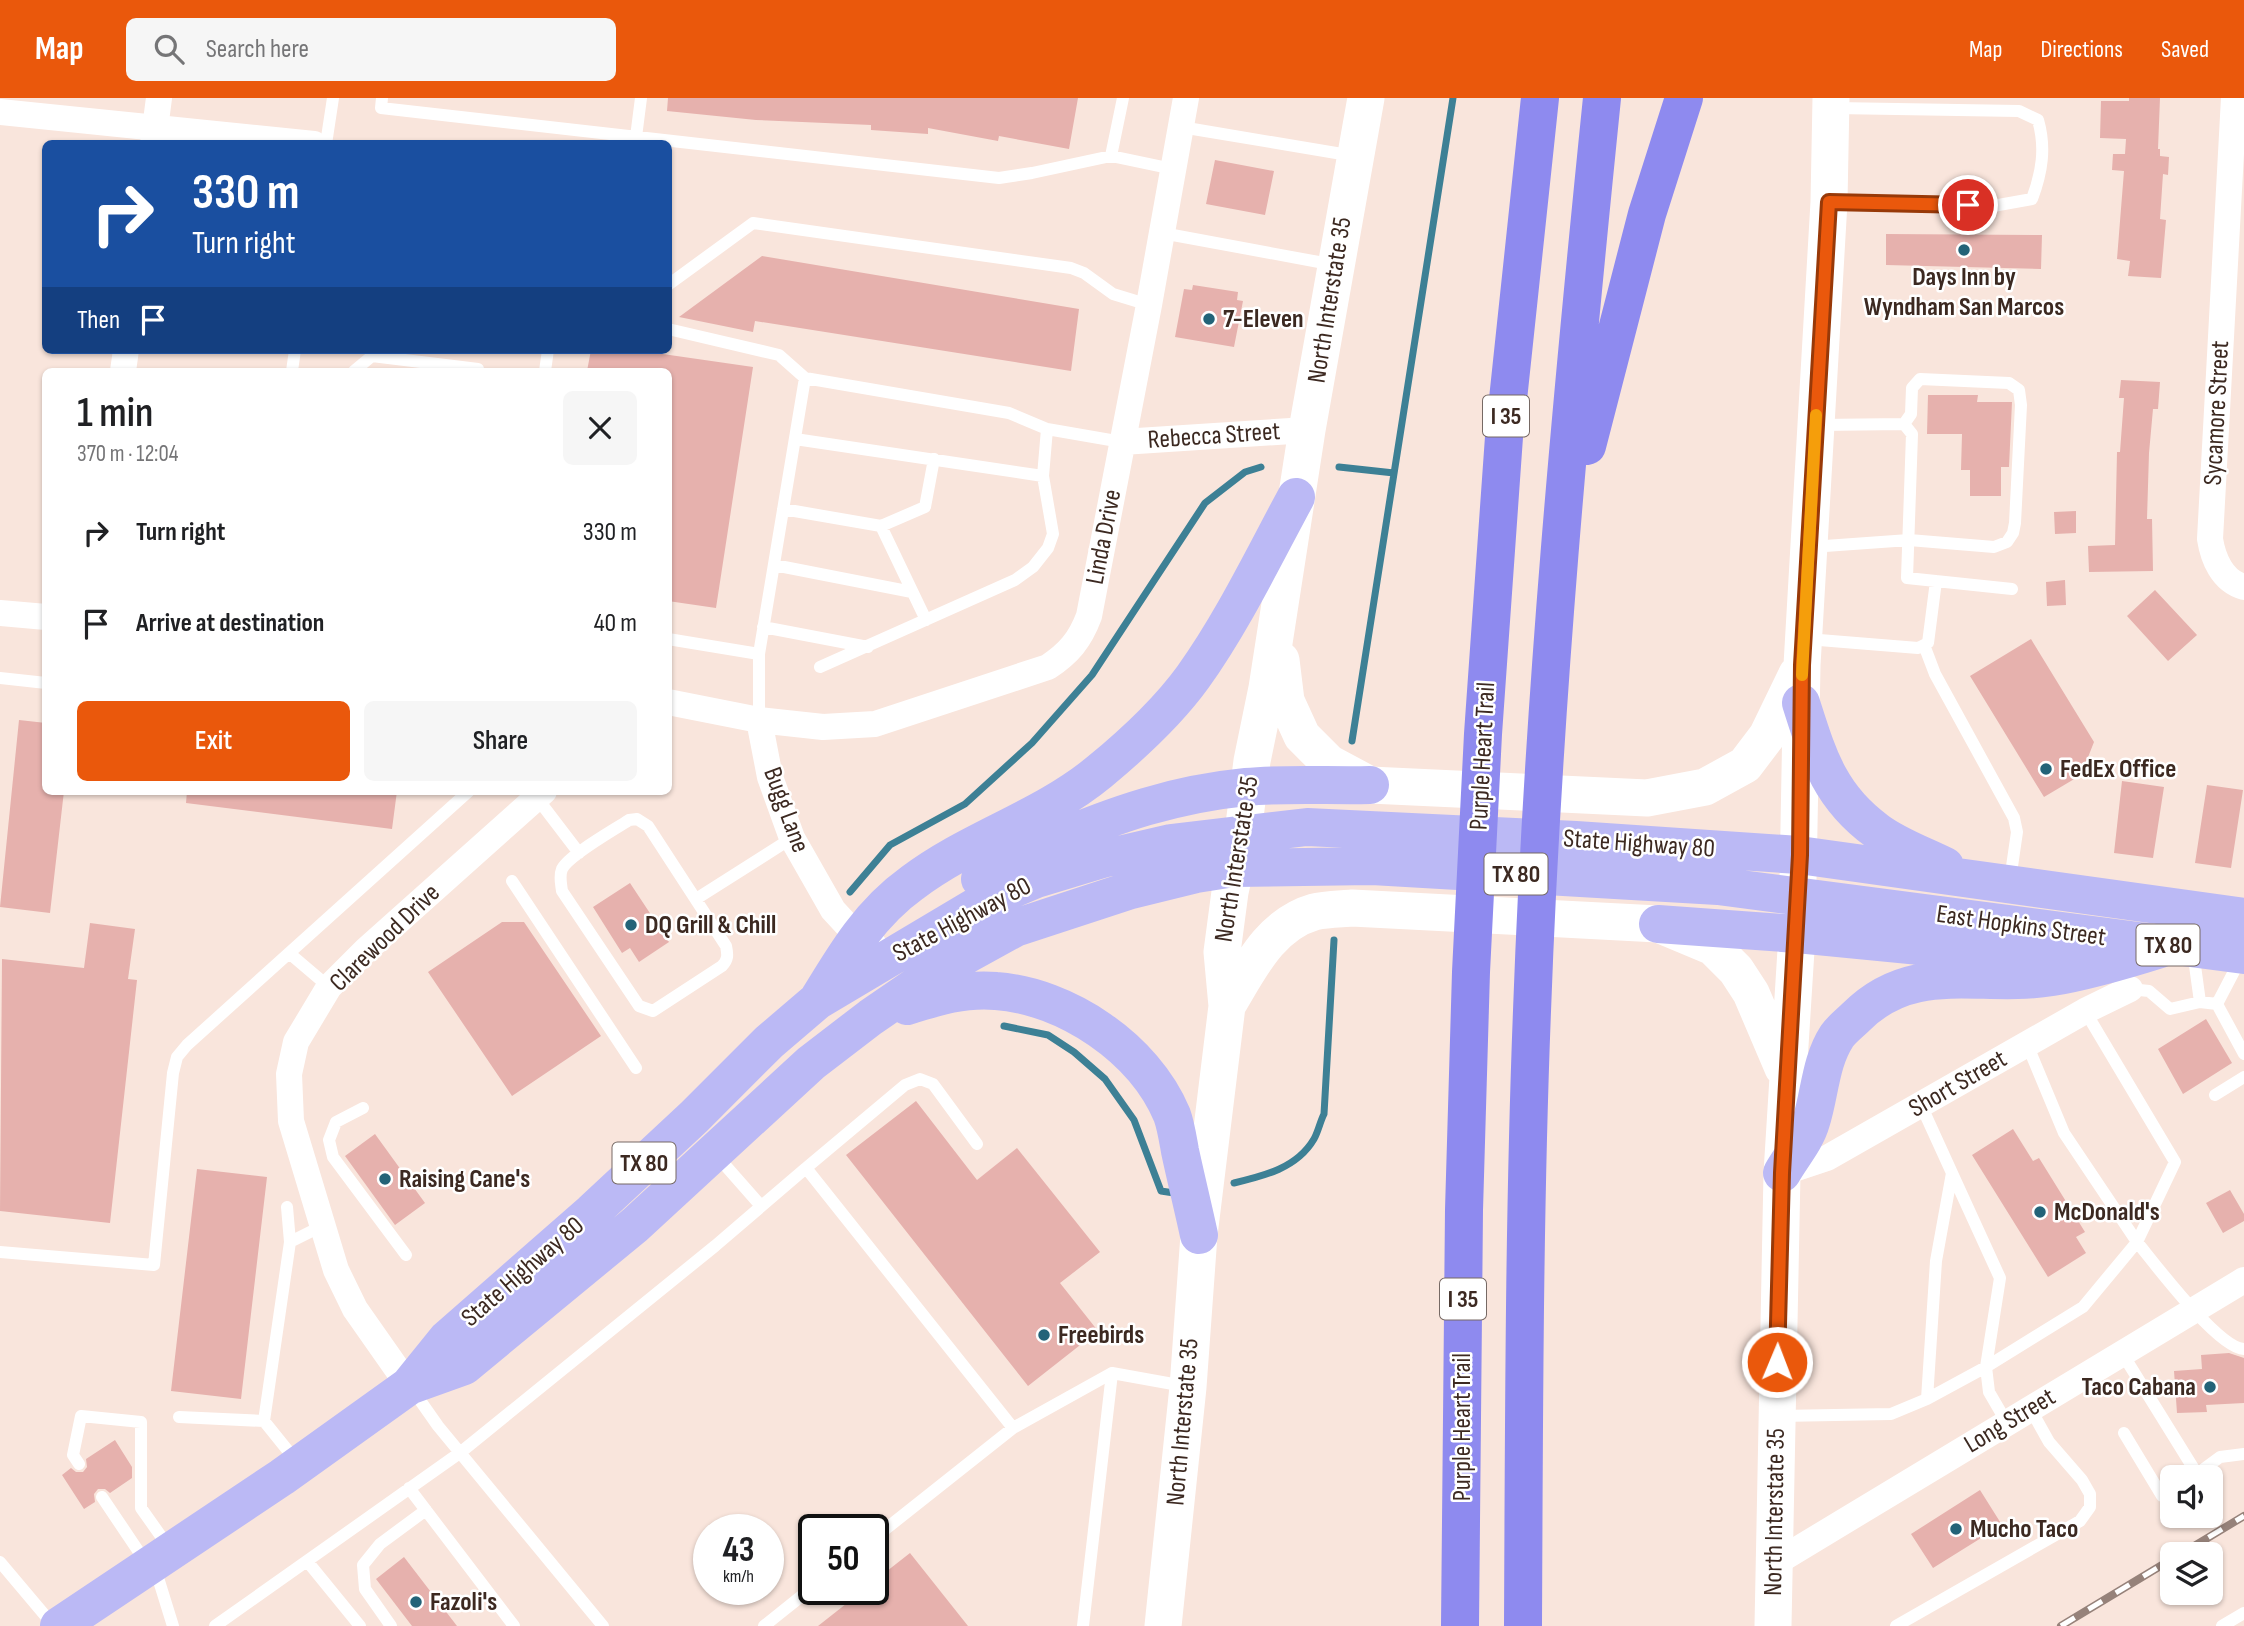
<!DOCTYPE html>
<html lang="en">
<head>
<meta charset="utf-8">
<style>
  body { margin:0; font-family:"Sofia Sans Condensed",sans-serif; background:#f6f6f6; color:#202124; height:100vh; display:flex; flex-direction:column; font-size:26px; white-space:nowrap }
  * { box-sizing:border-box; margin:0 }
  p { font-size:23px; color:#757577 }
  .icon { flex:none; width:38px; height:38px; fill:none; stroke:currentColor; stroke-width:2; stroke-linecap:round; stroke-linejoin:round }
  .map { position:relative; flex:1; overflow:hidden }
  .sheet { position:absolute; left:42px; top:270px; width:630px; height:427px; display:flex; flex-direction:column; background:#fff; border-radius:10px; box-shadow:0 2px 5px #0004 }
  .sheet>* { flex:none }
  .guide { position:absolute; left:42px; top:42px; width:630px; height:214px; border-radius:10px; box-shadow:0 2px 5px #0004; background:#1a4fa0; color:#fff; overflow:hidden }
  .fabs { position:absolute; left:2160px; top:1367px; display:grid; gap:14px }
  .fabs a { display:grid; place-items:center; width:63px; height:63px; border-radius:10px; background:#fff; box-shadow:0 2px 5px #0004; font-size:35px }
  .speed { position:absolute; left:693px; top:1416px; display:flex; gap:14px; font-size:35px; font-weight:700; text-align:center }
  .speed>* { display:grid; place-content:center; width:91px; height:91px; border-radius:50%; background:#fff; box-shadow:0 2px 5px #0004; line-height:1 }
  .speed small { font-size:18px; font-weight:400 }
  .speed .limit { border:4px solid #111; border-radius:10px; background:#fff; color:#111 }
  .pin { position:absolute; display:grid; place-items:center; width:60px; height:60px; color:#fff; margin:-30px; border:4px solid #fff; border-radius:50%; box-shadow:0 2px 7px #0007 }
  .me { position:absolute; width:77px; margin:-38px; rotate:1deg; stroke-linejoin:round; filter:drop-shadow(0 0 5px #0008) }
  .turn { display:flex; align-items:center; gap:24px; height:147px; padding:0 35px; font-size:32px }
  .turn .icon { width:91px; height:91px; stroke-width:2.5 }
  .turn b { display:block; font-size:49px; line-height:60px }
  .then { display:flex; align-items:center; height:66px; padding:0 35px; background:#0003; gap:14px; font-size:26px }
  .round { display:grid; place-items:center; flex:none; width:74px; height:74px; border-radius:10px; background:#f6f6f6 }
  .summary { display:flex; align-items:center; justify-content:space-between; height:119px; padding:0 35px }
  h1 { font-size:42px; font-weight:600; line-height:52px }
  .button { display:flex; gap:14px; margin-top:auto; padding:14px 35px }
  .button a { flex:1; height:80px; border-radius:10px; background:#ea580c; color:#fff; font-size:28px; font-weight:600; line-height:80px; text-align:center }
  .button a+a { background:#f6f6f6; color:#202124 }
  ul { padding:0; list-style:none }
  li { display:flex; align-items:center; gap:21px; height:91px; padding:0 35px }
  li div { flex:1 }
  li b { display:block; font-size:26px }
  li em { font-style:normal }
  header { display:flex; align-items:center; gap:42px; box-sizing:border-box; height:98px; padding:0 35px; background:#ea580c; color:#fff }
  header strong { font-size:33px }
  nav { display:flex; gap:38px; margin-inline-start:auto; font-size:24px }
  .search { width:490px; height:63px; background:#f6f6f6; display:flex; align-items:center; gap:18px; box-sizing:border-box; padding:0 24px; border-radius:10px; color:#757577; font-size:26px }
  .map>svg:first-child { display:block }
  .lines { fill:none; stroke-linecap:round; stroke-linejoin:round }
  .stream { stroke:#3d8095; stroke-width:7 }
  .building { fill:#e6b1ad }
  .lane { stroke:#fff; stroke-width:12 }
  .street { stroke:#fff; stroke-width:26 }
  .secondary { stroke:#fff; stroke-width:37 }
  .primary { stroke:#bbb9f5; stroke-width:38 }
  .highway { stroke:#8e8aef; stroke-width:38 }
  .rail-casing { stroke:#96827a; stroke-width:8 }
  .rail { stroke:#fff; stroke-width:5; stroke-dasharray:16; stroke-linecap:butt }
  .route-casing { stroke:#983908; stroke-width:18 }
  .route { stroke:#ea580c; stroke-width:12 }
  .slow { stroke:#f59e0b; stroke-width:12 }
  .poi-dot { fill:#236378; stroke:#fff; stroke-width:2.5 }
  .labels { text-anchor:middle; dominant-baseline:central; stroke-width:5; stroke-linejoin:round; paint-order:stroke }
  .shield { fill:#fff; stroke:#766964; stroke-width:2 }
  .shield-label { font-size:24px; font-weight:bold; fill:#3c2921 }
  .poi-label { font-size:26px; font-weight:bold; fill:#3c2921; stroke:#fff; text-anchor:start }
  .street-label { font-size:26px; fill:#3c2921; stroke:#fff }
</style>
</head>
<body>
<header>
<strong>Map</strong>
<div class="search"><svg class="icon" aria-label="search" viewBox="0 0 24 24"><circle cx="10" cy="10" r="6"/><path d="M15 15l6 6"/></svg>Search here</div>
<nav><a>Map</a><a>Directions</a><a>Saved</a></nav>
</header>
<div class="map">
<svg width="2244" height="1528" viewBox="0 0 2244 1528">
  <rect width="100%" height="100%" fill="#f9e5dc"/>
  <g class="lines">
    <!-- stream -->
    <path class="stream" d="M 1339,369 L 1394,375
      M 1352,643 L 1453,0
      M 850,794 L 890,747 L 965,706 L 1032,645 L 1092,577 L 1205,405 L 1245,374 L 1261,369
      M 1004,928 L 1048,937 L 1074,954 L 1105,981 L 1134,1022 L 1161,1093 L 1174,1095
      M 1234,1085 C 1264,1078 1297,1070 1314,1041 C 1318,1034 1320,1024 1324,1016 L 1334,842"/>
  </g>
  <!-- building -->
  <path class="building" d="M 668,0 L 1078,0 L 1069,51 L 999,38 L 998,43 L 928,30 L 928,36 L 871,32 L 871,27 L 756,22 L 667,13 Z
    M 2129,0 L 2160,0 L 2158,51 L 2160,51 L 2160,58 L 2169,59 L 2168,77 L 2163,76 L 2160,121 L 2166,122 L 2161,180 L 2128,178 L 2130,163 L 2117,161 L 2124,73 L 2112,72 L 2113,56 L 2125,56 L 2126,41 L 2100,40 L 2101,3 L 2129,3 Z
    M 1215,62 L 1274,73 L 1265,117 L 1206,106 Z
    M 1886,136 L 2042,137 L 2041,171 L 1886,167 Z
    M 762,158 L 1079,211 L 1071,273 L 755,223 L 753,234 L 679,219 Z
    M 1193,187 L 1238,194 L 1237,202 L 1243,203 L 1234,249 L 1175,239 L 1184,191 L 1192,192 Z
    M 591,252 L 635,252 L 753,269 L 716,510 L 668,503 L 668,273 L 587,273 Z
    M 2121,282 L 2160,284 L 2158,311 L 2153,311 L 2149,355 L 2147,421 L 2152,421 L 2153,473 L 2089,474 L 2088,448 L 2115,447 L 2117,354 L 2120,354 L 2124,300 L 2119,300 Z
    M 1928,297 L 1978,297 L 1977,304 L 2012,304 L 2009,369 L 2001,369 L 2001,398 L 1970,398 L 1970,372 L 1961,372 L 1962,336 L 1927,336 Z
    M 2076,413 L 2076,435 L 2055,436 L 2054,414 Z
    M 2065,482 L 2066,507 L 2047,508 L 2046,484 Z
    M 2155,492 L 2197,537 L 2168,563 L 2127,518 Z
    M 2031,541 L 2094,644 L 2081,677 L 2044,699 L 1970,578 Z
    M 19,622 L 46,625 L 46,693 L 64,693 L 50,815 L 0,809 Z
    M 2122,683 L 2164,689 L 2153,760 L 2114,755 Z
    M 2207,687 L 2243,692 L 2231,770 L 2195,765 Z
    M 187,693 L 397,693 L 392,731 L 186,705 Z
    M 630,785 L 669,844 L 639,864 L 630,850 L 622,855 L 593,809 Z
    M 502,824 L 524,824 L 601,938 L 512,998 L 428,874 Z
    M 90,825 L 135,831 L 128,881 L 137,882 L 110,1125 L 0,1113 L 2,861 L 84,870 Z
    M 2206,921 L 2232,965 L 2183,996 L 2158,951 Z
    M 916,1003 L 977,1082 L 1017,1050 L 1100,1154 L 1060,1185 L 1098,1233 L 1028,1288 L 846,1057 Z
    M 2013,1031 L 2033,1063 L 2039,1060 L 2085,1134 L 2076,1139 L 2086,1155 L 2048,1179 L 1972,1057 Z
    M 375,1036 L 425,1105 L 395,1127 L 345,1058 Z
    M 197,1071 L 267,1079 L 241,1301 L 171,1293 Z
    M 2230,1092 L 2244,1116 L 2244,1123 L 2223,1135 L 2206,1105 Z
    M 2229,1255 L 2244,1260 L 2244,1305 L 2206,1307 L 2207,1314 L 2177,1315 L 2174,1273 L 2202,1271 L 2201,1257 Z
    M 115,1342 L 132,1369 L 132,1380 L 110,1395 L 105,1391 L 98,1391 L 94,1396 L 95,1404 L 84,1411 L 62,1377 L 71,1370 L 76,1374 L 83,1374 L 87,1369 L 86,1361 Z
    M 1980,1392 L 2002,1427 L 1933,1470 L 1911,1436 Z
    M 910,1455 L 968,1528 L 818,1528 L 865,1491 L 873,1491 L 873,1484 Z
    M 404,1459 L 457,1528 L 412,1528 L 376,1481 Z"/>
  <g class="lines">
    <!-- lane -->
    <path class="lane" d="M 382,0 L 381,10 L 999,80 L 1032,75 L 1111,58 L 1173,71
      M 1181,29 L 1354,58
      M 636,39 L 641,0
      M 326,46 L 333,0
      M 1111,58 L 1123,0
      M 1831,104 L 1993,108 L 2032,101 C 2042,74 2046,50 2038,22 L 2019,13 L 1835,10
      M 1162,135 L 1335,167
      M 668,187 L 753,125 L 1071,170 L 1084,175 L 1113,196 L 1149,207
      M 668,231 L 779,257 L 805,280 L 1009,315 L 1047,331 L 1122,344
      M 292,273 L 295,252
      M 354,273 L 372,258 L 478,271
      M 545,273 L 548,252
      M 1904,326 L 1912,336 L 1907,480 L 2012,491
      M 795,341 L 1043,378
      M 783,411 L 881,428
      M 1811,449 L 1909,442 L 1994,449 L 2007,444 L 2013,435 L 2015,425 L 2021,307 L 2019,292 L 2009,285 L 1920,281 L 1912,290 L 1911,316 L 1904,326 L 1819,327
      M 774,467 L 912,494
      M 926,522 L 881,428 L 925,409 L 934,361
      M 763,529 L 868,549
      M 668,541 L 759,556
      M 1807,541 L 1918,550 L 1928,545 L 1936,483
      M 1924,547 L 1935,576 L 2014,720 L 2017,734 L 2010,782
      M 820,569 L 1015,482 L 1033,469 L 1048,450 L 1053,436 L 1043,378 L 1047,331
      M 0,580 L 46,585
      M 759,622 L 759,556 L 805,280
      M 537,700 L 579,755
      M 637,721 L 648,728 L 726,848 C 728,857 728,862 722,868 L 653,913 L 639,908 L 562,793 C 561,785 559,778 562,771 C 569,757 614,732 629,722 Z
      M 512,783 L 636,970
      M 696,801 L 792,740
      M 2193,853 L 2200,904
      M 289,855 L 329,889
      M 2130,891 L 2149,893 L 2170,911 L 2200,904 L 2217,906 L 2240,862
      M 2217,906 L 2244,956
      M 2085,913 L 2175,1064 L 2137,1144 C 2155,1166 2218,1250 2244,1251
      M 2215,997 L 2244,979
      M 1921,1007 L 1952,1075 L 1936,1163 L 1927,1301
      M 363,1010 L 336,1024 L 329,1042 L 333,1059 L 406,1157
      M 717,1058 L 761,1108
      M 806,1070 L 905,987 L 920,981 L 933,986 L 977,1046
      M 1952,1075 L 2000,1180 L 1986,1269 L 1989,1294 L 2007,1325
      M 287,1109 L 290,1144
      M 0,1154 L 154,1167 L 173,975 L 177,959 L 187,947 L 469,693
      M 2122,1255 L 2197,1376 L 2220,1359 L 2244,1356
      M 412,1291 L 438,1328 L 603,1528
      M 1779,1318 L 1891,1316 L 1927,1301 L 1986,1269 L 2083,1209 L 2137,1144 L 2064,1035 L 2027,946
      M 179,1319 L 264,1323
      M 2124,1335 L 2162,1398 L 2172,1392
      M 297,1364 L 264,1323 L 290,1144 L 322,1128
      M 79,1366 L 73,1357 L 81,1318 L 141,1324 L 141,1410 L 170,1451
      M 409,1390 L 514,1528
      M 102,1399 L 147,1466
      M 873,1441 L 1013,1330
      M 307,1463 L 360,1528
      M 0,1464 L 54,1528
      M 155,1470 L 173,1528
      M 215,1528 L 461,1354 L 715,1148 L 806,1070 L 1013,1330 L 1112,1275 L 1184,1288
      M 391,1528 L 365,1491 L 363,1467 L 380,1446 L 426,1412
      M 764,1528 L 814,1488
      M 1083,1528 L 1112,1275
      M 1896,1528 L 2080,1423 L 2090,1409 L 2090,1396 L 2082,1382 L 2049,1344 L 2030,1310
      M 2222,1528 L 2244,1515"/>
    <!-- street -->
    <path class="street" d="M 2234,0 L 2210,441 C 2213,460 2222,483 2244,489
      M 0,14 L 314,46
      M 153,46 L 159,0
      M 123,273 L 126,252
      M 1122,344 L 1307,332
      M 0,515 L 46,519
      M 668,604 L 759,622 L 823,629 L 875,626 L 1048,569 C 1069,555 1080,542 1089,518 L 1149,207 L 1186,0
      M 759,622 L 770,679 L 792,740 L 833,812 L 857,838 L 874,847
      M 1782,1075 L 1827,1060 L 2085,913 L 2130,891
      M 409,1288 L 355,1211 L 336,1172 L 291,1023 L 289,976 L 296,944 L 329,889 L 366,852 L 544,693
      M 1775,1465 L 2244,1182"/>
    <!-- secondary -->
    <path class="secondary" d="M 1281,562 L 1286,603 L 1302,638 L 1329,665 L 1370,687 L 1647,700 L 1705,689 L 1745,667 L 1767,638 L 1797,576
      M 1227,908 C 1249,872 1269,827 1314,814 C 1325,811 1340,811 1352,810 L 1658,826 L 1713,849 L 1736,872 L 1751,895 L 1783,970
      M 1163,1528 L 1188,1289 L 1199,1137 L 1227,908 L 1222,854 L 1230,794 L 1243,735 L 1252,663 L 1267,590 L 1307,332 L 1366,0
      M 1773,1528 L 1782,1075 L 1797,836 L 1802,567 L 1829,104 L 1831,0"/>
    <!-- primary -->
    <path class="primary" d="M 1801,605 C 1818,658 1829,698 1877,733 C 1897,748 1923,757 1945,768
      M 980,781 C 1002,766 1027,755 1051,744 C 1116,716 1175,696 1246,689 C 1287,685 1329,688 1370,687
      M 1658,826 L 1797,836 L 1992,855 C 2021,855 2045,852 2073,843
      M 819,900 C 845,857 870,815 912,785 C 970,741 1042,721 1099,674 C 1133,646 1167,615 1193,579 C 1233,523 1263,460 1296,399
      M 907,908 C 936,899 965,890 996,893 C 1066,898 1144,950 1172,1017 C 1176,1028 1178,1042 1180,1053 C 1186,1081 1193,1109 1199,1137
      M 1782,1075 C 1791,1059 1806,1042 1811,1024 C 1820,996 1820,964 1837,938 C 1842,931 1850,925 1856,919 C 1914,861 1980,891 2052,879 C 2089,873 2125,862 2160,851
      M 411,1287 L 464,1268 L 635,1127 L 811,965 L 871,919 L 944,869 L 1015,830 L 1131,792 L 1196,776 L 1234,770 L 1372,768 L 1718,788 L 2244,857
      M 59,1528 L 282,1379 L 409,1288 L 447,1241 L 592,1114 L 694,1019 L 769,944 L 817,903 L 985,803 L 1036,781 L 1102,761 L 1171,745 L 1307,729 L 1576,742 L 1799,757 L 2244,819"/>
    <!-- highway -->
    <path class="highway" d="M 1587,348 L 1647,116 L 1684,0
      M 1460,1528 L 1464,1112 L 1471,874 L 1483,636 L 1504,339 L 1540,0
      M 1523,1528 C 1524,1323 1524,1118 1532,913 C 1543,607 1571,304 1602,0"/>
    <defs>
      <path id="rail" d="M 2181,1456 L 2244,1418
        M 2061,1528 L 2172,1461"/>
    </defs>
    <!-- rail casing -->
    <use href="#rail" class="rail-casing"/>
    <!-- rail -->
    <use href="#rail" class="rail"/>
  </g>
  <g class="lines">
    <defs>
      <path id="route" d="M 1777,1264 L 1782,1075 L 1800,757 L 1802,567 L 1829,104 L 1968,107"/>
    </defs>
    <!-- route casing -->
    <use href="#route" class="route-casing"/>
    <!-- route -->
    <use href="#route" class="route"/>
    <!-- slow -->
    <path class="slow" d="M 1802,577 L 1816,317"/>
  </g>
  <!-- markers -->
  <g class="poi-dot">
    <circle cx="1964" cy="152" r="7"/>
    <circle cx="1209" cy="221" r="7"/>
    <circle cx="2046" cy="671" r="7"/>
    <circle cx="631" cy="827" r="7"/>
    <circle cx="385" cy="1081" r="7"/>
    <circle cx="2040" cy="1114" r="7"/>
    <circle cx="1044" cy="1237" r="7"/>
    <circle cx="2210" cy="1289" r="7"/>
    <circle cx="1956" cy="1431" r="7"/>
    <circle cx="416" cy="1504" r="7"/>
  </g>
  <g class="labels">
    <!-- shield labels -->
    <g class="shield">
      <rect x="1483" y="297.5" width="46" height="41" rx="5"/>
      <rect x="1484.5" y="755.5" width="63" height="41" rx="5"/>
      <rect x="2136.5" y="826.5" width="63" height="41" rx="5"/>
      <rect x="612.5" y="1044.5" width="63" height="41" rx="5"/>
      <rect x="1440" y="1180.5" width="46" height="41" rx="5"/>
    </g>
    <g class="shield-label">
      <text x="1506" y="318">I 35</text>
      <text x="1516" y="776">TX 80</text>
      <text x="2168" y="847">TX 80</text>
      <text x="644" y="1065">TX 80</text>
      <text x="1463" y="1201">I 35</text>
    </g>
    <!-- poi labels -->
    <g class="poi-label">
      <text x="1964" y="179" text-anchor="middle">Days Inn by<tspan x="1964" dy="30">Wyndham San Marcos</tspan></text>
      <text x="1223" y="221">7-Eleven</text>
      <text x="2060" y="671">FedEx Office</text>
      <text x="645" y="827">DQ Grill &amp; Chill</text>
      <text x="399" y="1081">Raising Cane's</text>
      <text x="2054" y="1114">McDonald's</text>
      <text x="1058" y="1237">Freebirds</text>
      <text x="2196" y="1289" text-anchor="end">Taco Cabana</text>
      <text x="1970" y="1431">Mucho Taco</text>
      <text x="430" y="1504">Fazoli's</text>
    </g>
    <!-- street labels -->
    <g class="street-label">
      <text transform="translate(1330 202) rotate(-81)">North Interstate 35</text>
      <text transform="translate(2217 315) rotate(-87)">Sycamore Street</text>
      <text transform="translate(1214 338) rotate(-4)">Rebecca Street</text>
      <text transform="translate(1104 439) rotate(-79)">Linda Drive</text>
      <text transform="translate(1483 658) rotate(-87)">Purple Heart Trail</text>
      <text transform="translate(786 712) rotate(70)">Bugg Lane</text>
      <text transform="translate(1639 746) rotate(4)">State Highway 80</text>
      <text transform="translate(1237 761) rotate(-81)">North Interstate 35</text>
      <text transform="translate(962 822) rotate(-28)">State Highway 80</text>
      <text transform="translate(2021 828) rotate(8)">East Hopkins Street</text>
      <text transform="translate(385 840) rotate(-44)">Clarewood Drive</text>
      <text transform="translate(1958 986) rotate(-30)">Short Street</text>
      <text transform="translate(523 1174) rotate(-41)">State Highway 80</text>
      <text transform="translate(2010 1323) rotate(-31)">Long Street</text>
      <text transform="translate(1183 1324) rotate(-85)">North Interstate 35</text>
      <text transform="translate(1462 1329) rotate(-90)">Purple Heart Trail</text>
      <text transform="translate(1775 1414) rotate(-89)">North Interstate 35</text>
    </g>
  </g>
</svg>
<div class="fabs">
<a><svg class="icon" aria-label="sound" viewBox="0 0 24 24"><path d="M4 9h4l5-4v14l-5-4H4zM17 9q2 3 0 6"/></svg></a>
<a><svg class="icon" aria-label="layers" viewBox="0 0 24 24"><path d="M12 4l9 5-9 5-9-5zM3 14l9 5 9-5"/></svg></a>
</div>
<div class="speed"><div>43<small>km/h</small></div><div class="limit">50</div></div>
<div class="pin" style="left:1968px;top:107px;background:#d93025"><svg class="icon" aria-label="arrive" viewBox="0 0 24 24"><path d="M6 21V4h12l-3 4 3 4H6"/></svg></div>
<svg class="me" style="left:1777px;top:1264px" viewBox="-20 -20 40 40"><circle r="17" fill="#ea580c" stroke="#fff" stroke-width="3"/><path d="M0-11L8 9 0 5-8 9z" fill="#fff"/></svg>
<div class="guide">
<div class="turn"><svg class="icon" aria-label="right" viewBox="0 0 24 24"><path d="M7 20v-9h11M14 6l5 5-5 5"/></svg><div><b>330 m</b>Turn right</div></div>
<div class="then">Then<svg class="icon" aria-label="arrive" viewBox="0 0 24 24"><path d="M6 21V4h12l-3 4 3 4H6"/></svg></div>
</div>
<section class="sheet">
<div class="summary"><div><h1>1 min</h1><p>370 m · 12:04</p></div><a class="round"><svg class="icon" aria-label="close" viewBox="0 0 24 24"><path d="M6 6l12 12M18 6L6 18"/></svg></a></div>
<ul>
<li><svg class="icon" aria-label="right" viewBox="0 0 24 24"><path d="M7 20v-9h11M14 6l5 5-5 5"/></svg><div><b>Turn right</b></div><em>330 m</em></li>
<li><svg class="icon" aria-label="arrive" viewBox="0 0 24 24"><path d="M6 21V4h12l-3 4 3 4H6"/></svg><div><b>Arrive at destination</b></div><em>40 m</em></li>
</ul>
<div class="button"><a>Exit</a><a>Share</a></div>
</section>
</div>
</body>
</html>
